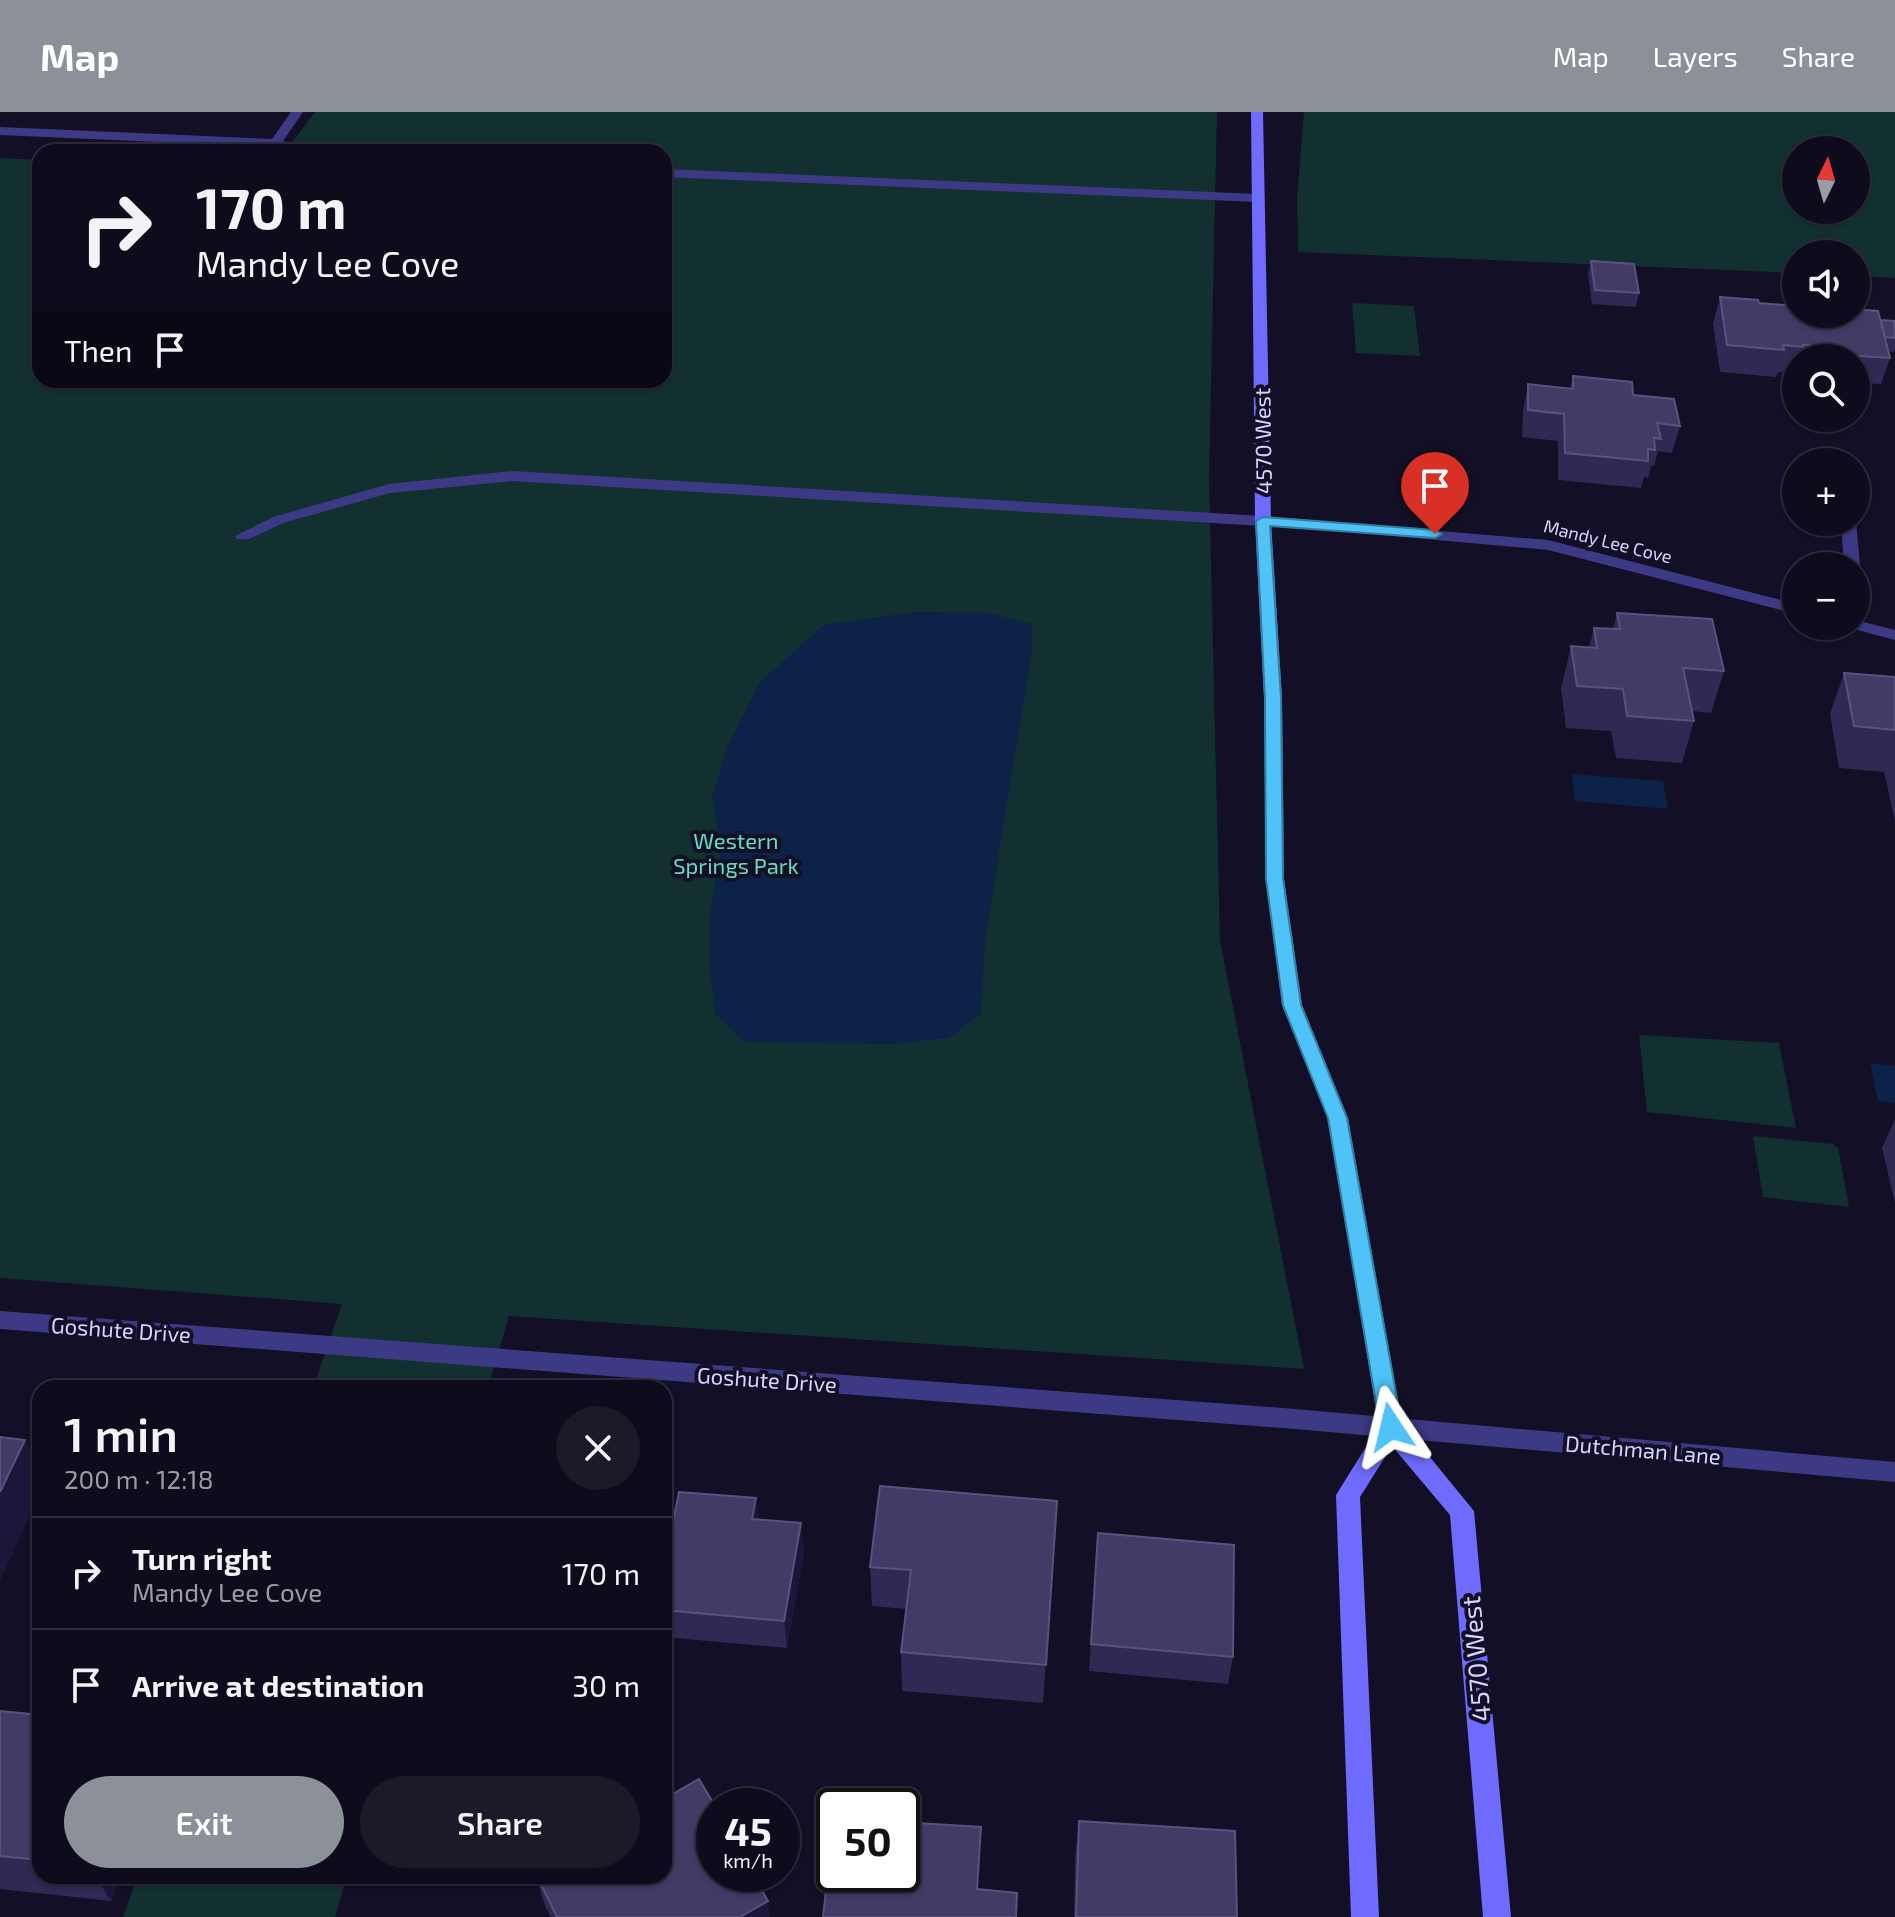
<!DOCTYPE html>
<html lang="en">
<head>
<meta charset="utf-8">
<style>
  body { margin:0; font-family:"Exo 2",sans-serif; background:#1c1929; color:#f1f3f6; height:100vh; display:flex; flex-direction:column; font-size:30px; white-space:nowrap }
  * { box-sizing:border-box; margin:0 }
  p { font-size:26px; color:#9b9ba3 }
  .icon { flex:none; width:44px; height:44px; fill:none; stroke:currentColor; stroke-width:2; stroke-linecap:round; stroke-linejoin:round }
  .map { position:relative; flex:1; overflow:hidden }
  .panel { position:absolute; left:32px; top:1268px; width:640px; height:504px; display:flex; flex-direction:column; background:#0e0b1c; border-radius:24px; box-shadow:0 2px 6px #0004,0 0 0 2px #2e2b3b }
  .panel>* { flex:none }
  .top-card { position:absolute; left:32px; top:32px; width:640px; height:244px; border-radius:24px; box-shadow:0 2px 6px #0004,0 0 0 2px #2e2b3b; background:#0e0b1c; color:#f1f3f6; overflow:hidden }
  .needle { width:52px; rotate:5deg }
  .controls { position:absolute; left:1782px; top:24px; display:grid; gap:16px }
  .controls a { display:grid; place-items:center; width:88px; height:88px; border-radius:50%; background:#0e0b1c; box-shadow:0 2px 6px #0004,0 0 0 2px #2e2b3b; font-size:40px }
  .speed { position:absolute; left:696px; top:1676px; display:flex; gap:16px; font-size:40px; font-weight:700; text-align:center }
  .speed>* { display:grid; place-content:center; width:104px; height:104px; border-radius:50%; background:#0e0b1c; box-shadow:0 2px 6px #0004,0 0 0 2px #2e2b3b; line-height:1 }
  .speed small { font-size:20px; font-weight:400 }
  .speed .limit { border:4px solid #111; border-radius:12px; background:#fff; color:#111 }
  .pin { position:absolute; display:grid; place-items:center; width:68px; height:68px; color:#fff; margin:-82px -34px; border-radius:50% 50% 50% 0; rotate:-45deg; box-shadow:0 0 8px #0007 }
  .pin .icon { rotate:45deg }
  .me { position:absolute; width:88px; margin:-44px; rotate:350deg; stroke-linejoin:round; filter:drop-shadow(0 0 6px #0008) }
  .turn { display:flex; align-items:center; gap:28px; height:168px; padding:0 32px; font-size:36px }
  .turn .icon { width:104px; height:104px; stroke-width:2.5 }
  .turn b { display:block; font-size:56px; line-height:68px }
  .then { display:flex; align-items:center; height:76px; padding:0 32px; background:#0003; gap:16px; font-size:30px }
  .round { display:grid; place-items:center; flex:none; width:84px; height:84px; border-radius:42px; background:#1c1929 }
  .headline { display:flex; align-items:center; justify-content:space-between; height:136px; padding:0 32px }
  h1 { font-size:48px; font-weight:600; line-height:60px }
  .cta { display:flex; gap:16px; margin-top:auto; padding:16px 32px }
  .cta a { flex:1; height:92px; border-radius:48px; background:#8c9099; color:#fff; font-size:32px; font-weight:600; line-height:92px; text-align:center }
  .cta a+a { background:#1c1929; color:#f1f3f6 }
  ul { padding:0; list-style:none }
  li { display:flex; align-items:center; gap:24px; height:112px; padding:0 32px; border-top:2px solid #2e2b3b }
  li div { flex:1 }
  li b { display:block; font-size:30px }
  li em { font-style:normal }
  header { display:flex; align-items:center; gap:48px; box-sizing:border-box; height:112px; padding:0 40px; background:#8c9099; color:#fff }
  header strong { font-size:38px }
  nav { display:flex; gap:44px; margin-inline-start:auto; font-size:28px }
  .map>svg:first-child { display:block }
  .green { fill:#12302f; fill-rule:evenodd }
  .water { fill:#0c2248 }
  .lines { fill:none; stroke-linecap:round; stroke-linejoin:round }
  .service { fill:#3d3a85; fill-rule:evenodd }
  .minor { fill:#3d3a85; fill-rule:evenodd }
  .secondary { fill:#6f6bff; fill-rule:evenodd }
  .wall { fill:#312854 }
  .shaded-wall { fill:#1d163a }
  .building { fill:#433a66; stroke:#5a527e; stroke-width:2 }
  .route { fill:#4fc3f7; stroke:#337fa1; stroke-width:2 }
  .labels { text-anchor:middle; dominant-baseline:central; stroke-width:8; stroke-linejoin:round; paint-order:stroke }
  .far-street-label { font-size:18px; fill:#d9d4ff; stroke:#130f26 }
  .street-label { font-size:22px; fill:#d9d4ff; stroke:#130f26 }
  .park-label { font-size:22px; fill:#5fe0c0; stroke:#130f26 }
  .near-street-label { font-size:26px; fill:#d9d4ff; stroke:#130f26 }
</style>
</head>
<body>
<header>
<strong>Map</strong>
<nav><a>Map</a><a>Layers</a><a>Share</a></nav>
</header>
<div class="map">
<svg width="1895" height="1805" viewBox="0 0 1895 1805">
  <rect width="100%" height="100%" fill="#130f26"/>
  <!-- green -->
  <path class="green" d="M 315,0 L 1217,0 L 1209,366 L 1220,829 L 1304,1257 L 509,1204 L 488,1276 L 313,1276 L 342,1192 L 0,1166 L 0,46 L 40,48 L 40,268 L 664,268 L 664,40 L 285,40 Z
    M 1304,0 L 1895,0 L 1895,166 L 1856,164 L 1856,142 L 1796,142 L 1796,161 L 1298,140 L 1297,86 ZM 1796,38 L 1856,38 L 1856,98 L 1796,98 Z
    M 1352,191 L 1414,194 L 1420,244 L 1356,241 Z
    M 1639,923 L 1779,931 L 1796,1016 L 1647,1000 Z
    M 1753,1024 L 1833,1032 L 1838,1036 L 1849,1095 L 1763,1085 Z
    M 138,1764 L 347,1764 L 335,1805 L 123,1805 Z"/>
  <!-- water -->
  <path class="water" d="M 916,500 L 989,501 L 1032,512 L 1032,541 L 985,826 L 981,902 L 948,926 L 891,932 L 744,930 L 715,901 L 710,857 L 710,803 L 721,740 L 712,684 L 728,634 L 759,571 L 824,513 Z
    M 1572,662 L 1663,669 L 1668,697 L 1575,689 Z
    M 1870,951 L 1895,954 L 1895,991 L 1878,989 Z"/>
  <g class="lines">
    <!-- service -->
    <path class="service" d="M 291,0 L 303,0 L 283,29 L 329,40 L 304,40 L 275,35 L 0,23 L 0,15 L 272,27 Z
      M 664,57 L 1258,82 L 1264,86 L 1258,90 L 664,65 Z
      M 512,359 L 1263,404 L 1271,409 L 1263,414 L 512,369 L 390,381 L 283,411 L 249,427 L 237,427 L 235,424 L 273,405 L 389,372 Z"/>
    <!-- minor -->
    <path class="minor" d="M 1263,404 L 1548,428 L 1796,492 L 1796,502 L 1548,438 L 1258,412 L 1258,406 Z
      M 1856,409 L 1860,454 L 1856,458 L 1856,454 L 1844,454 L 1841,410 Z
      M 1856,508 L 1895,518 L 1895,528 L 1850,516 L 1848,514 L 1856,514 Z
      M 0,1199 L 1295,1297 L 1895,1350 L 1895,1370 L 1295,1317 L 0,1217 Z"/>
    <!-- secondary -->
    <path class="secondary" d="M 1251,0 L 1263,0 L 1271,409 L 1282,586 L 1284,767 L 1302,893 L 1348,1006 L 1402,1311 L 1474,1399 L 1511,1805 L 1483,1805 L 1450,1403 L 1392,1334 L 1360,1385 L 1379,1805 L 1351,1805 L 1336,1383 L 1379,1314 L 1328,1006 L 1282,893 L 1266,767 L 1264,586 L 1255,409 Z"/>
  </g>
  <!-- wall -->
  <path class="wall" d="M 1591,149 L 1639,181 L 1636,195 L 1592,192 L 1588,162 Z
    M 1720,185 L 1881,208 L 1895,213 L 1895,237 L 1894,240 L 1889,239 L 1890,246 L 1881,272 L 1856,271 L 1856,246 L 1796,246 L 1795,262 L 1778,260 L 1776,265 L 1720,260 L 1713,212 Z
    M 1573,264 L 1633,283 L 1680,314 L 1672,341 L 1658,339 L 1654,354 L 1651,354 L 1648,366 L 1644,365 L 1641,376 L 1558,368 L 1558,329 L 1522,325 L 1523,299 L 1528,272 L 1570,276 Z
    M 1617,501 L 1724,559 L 1711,601 L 1692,599 L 1694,609 L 1682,651 L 1616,646 L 1611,619 L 1566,616 L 1561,576 L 1571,534 L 1589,536 L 1594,516 L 1613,517 Z
    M 1844,561 L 1895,565 L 1895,709 L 1884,660 L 1839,656 L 1830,602 Z
    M 1895,1007 L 1895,1091 L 1882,1036 Z
    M 1057,1389 L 1043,1591 L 902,1579 L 901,1540 L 906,1497 L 872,1494 L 870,1455 Z
    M 759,1408 L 804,1439 L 787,1536 L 664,1525 L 664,1453 Z
    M 1098,1421 L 1233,1545 L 1228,1572 L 1089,1559 Z
    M 0,1599 L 40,1603 L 40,1764 L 121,1764 L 111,1789 L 0,1777 Z
    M 1079,1709 L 1237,1805 L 1074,1805 L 1075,1746 Z
    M 536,1764 L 664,1764 L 770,1805 L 551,1805 L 545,1794 Z"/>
  <!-- shaded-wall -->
  <path class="shaded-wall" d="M 25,1328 L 40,1355 L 40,1383 L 0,1469 L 0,1380 Z
    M 756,1386 L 759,1413 L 752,1407 Z
    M 801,1411 L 804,1439 L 787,1536 L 784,1509 Z
    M 95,1764 L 121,1764 L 111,1789 Z
    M 768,1789 L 770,1805 L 740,1805 Z"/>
  <!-- building -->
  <path class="building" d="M 1591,149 L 1634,152 L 1639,181 L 1595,178 Z
    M 1720,185 L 1758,188 L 1759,191 L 1796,194 L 1796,202 L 1856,202 L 1856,197 L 1878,199 L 1890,246 L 1811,241 L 1810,233 L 1803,233 L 1803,235 L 1783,233 L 1784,238 L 1727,233 Z
    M 1881,208 L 1894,209 L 1895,226 L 1885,225 Z
    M 1573,264 L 1632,270 L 1633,283 L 1674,287 L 1680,314 L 1657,311 L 1661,327 L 1654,326 L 1655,338 L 1648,337 L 1648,349 L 1565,341 L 1564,302 L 1528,298 L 1528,272 L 1573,277 Z
    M 1617,501 L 1712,507 L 1724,559 L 1683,556 L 1694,609 L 1627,604 L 1623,577 L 1577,574 L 1571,534 L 1597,536 L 1594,516 L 1620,517 Z
    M 1844,561 L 1895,565 L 1895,618 L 1854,614 Z
    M 0,1325 L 25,1328 L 0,1380 Z
    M 880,1374 L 1057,1389 L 1046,1553 L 901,1540 L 911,1458 L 870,1455 Z
    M 679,1380 L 756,1386 L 752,1407 L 801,1411 L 784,1509 L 664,1498 L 664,1453 Z
    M 1098,1421 L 1234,1433 L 1233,1545 L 1091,1532 Z
    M 0,1599 L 40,1603 L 40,1748 L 0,1744 Z
    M 699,1667 L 715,1694 L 714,1762 L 753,1762 L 768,1789 L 740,1805 L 557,1805 L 537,1764 L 664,1764 L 664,1687 Z
    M 834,1707 L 834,1762 L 902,1762 L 902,1710 L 981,1715 L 977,1777 L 1017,1781 L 1016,1805 L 823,1805 Z
    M 1079,1709 L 1235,1719 L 1237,1805 L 1076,1805 Z"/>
  <!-- route -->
  <path class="route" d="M 1263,405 L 1435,418 L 1442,422 L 1435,426 L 1270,414 L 1281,586 L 1283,767 L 1301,893 L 1347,1006 L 1402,1315 L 1399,1321 L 1391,1324 L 1384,1321 L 1380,1315 L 1328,1006 L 1283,893 L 1266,767 L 1265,586 L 1256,409 Z"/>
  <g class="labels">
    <!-- far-street labels -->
    <g class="far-street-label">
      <text transform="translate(1608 429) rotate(14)">Mandy Lee Cove</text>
    </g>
    <!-- street labels -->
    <g class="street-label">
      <text transform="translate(1262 329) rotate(-91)">4570 West</text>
      <text transform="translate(121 1217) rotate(4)">Goshute Drive</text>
      <text transform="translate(767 1267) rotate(4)">Goshute Drive</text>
      <text transform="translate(1643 1337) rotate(5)">Dutchman Lane</text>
    </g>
    <!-- park labels -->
    <g class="park-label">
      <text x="736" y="728">Western<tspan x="736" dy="25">Springs Park</tspan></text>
    </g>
    <!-- near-street labels -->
    <g class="near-street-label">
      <text transform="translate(1475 1547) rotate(-95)">4570 West</text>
    </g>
  </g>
</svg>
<div class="controls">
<a><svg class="needle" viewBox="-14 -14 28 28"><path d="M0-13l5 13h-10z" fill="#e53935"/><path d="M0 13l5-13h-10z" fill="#9b9ba3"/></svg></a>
<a><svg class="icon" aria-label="sound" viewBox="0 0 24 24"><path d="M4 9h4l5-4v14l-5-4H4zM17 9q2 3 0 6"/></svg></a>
<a><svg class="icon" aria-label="search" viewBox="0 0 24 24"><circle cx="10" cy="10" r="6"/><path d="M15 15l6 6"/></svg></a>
<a>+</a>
<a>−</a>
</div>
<div class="speed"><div>45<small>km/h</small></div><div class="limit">50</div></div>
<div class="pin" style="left:1435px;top:422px;background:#d93025"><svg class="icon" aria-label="arrive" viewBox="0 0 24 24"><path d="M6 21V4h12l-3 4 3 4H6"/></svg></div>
<svg class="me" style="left:1391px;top:1315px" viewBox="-20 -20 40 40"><path d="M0-17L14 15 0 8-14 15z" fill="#4fc3f7" stroke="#fff" stroke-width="4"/></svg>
<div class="top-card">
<div class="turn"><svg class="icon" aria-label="right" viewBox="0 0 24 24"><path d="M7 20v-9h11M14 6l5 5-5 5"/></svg><div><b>170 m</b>Mandy Lee Cove</div></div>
<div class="then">Then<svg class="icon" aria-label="arrive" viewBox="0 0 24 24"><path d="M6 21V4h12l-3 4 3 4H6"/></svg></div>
</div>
<section class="panel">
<div class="headline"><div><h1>1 min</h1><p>200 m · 12:18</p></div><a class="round"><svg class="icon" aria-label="close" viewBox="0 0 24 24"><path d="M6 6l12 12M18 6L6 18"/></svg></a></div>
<ul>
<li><svg class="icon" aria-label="right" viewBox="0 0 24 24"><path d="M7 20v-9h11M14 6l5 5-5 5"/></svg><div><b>Turn right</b><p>Mandy Lee Cove</p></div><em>170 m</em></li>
<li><svg class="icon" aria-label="arrive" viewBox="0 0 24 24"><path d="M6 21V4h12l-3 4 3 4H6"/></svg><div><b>Arrive at destination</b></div><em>30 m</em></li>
</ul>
<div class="cta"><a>Exit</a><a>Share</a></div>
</section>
</div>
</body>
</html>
